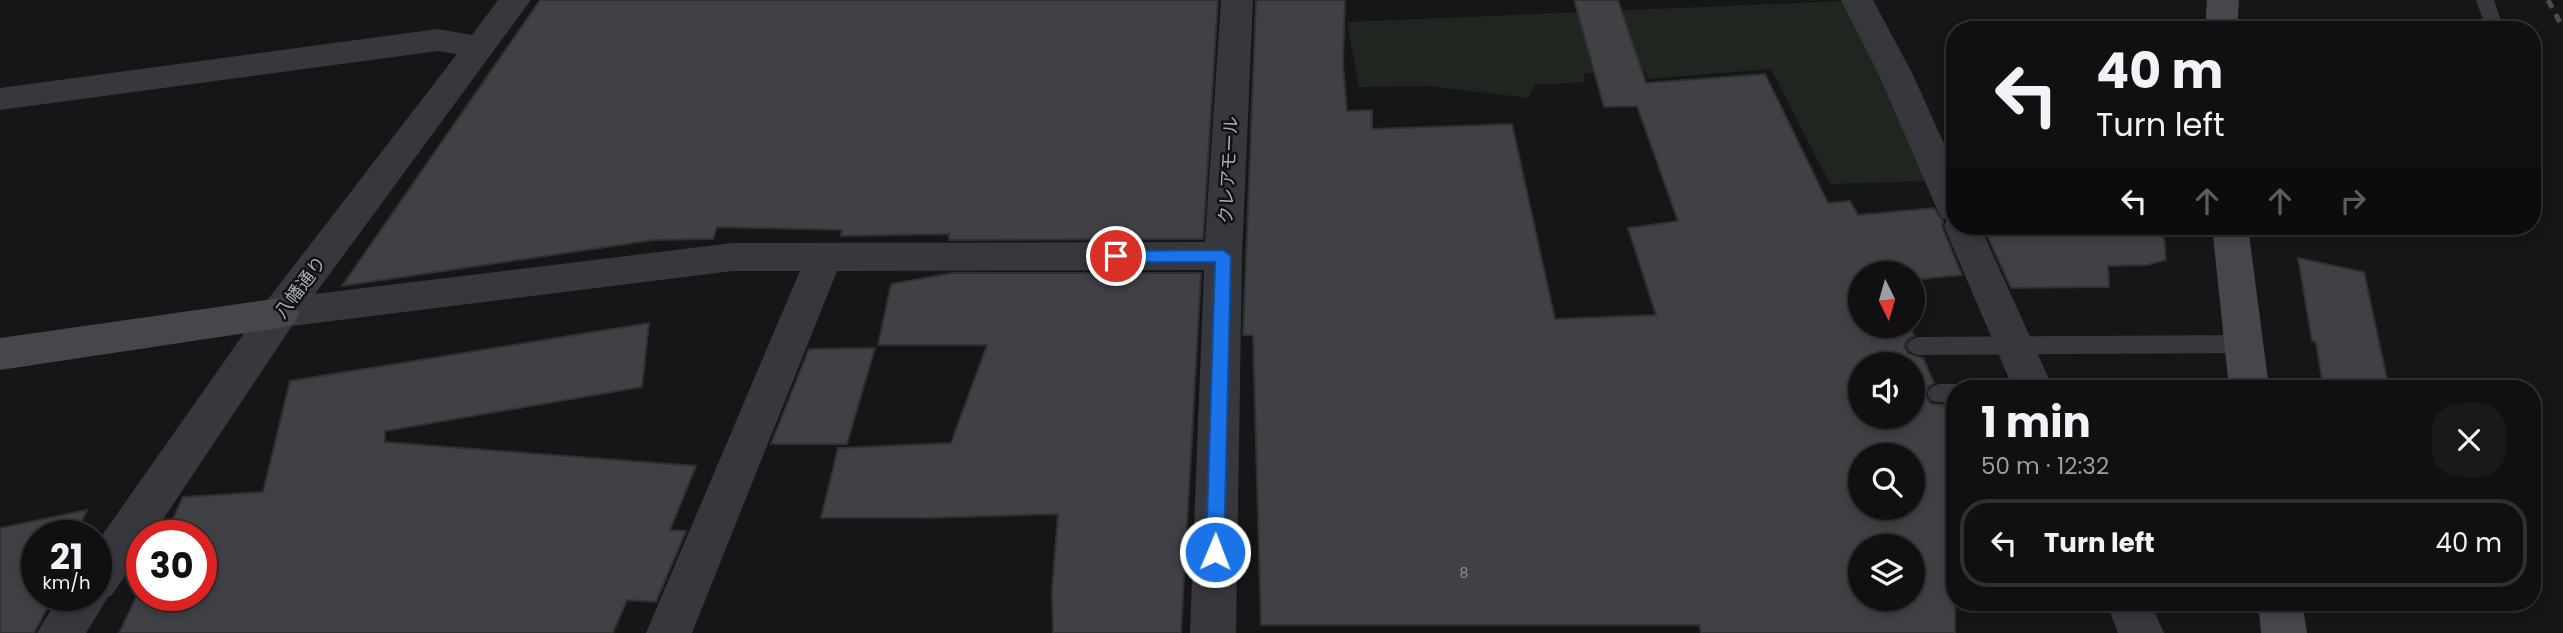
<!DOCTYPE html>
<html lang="en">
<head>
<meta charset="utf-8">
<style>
  body { margin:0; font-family:Poppins,"Noto Sans JP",sans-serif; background:#19191b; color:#f1f3f6; height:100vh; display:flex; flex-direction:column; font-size:26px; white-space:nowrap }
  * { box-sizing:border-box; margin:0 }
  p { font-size:23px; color:#9c9d9f }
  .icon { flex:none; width:38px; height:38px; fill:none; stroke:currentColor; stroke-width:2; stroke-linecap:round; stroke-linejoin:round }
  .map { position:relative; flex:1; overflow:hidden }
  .drawer { position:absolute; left:1946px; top:380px; width:595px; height:231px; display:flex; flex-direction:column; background:#101012; border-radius:28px; box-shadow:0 4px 10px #0003,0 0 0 2px #303032 }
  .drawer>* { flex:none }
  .guide { position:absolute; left:1946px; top:21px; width:595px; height:214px; border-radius:28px; box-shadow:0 4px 10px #0003,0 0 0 2px #303032; background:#101012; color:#f1f3f6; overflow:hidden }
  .needle { width:46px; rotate:175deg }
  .fabs { position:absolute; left:1848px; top:261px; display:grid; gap:14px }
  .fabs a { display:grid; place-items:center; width:77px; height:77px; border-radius:50%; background:#101012; box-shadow:0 4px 10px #0003,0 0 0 2px #303032; font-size:35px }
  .speed { position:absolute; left:21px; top:520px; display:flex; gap:14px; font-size:35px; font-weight:700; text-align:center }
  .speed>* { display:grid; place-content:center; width:91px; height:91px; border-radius:50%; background:#101012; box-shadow:0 4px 10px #0003,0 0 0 2px #303032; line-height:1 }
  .speed small { font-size:18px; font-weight:400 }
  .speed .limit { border:10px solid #d22; background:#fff; color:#111 }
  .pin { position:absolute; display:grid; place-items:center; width:60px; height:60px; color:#fff; margin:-30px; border:4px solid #fff; border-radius:50%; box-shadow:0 2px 7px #0007 }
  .me { position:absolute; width:77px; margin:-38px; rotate:1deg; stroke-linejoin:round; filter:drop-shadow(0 0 5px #0008) }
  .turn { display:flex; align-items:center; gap:24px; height:147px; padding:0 35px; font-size:32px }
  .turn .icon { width:91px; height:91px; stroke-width:2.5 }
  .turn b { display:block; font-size:49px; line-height:60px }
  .lanes { display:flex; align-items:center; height:66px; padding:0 35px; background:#0003; justify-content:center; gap:35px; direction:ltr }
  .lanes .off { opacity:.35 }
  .round { display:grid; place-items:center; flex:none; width:74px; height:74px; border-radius:28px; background:#19191b }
  .overview { display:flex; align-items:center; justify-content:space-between; height:119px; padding:0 35px }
  h1 { font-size:42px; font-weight:700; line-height:52px }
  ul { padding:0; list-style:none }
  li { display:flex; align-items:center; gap:21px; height:88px; margin:0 14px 10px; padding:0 21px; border:4px solid #303032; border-radius:28px }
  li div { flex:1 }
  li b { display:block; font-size:26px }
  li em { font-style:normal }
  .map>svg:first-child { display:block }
  .green { fill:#1e261f }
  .building { fill:#404145; stroke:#303034; stroke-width:2; fill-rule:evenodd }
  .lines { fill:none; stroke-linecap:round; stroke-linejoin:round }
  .path { stroke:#3d3f44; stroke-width:4.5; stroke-dasharray:3.5 5; stroke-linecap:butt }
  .lane { fill:#37383d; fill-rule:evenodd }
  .street { fill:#37383d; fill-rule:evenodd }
  .secondary { fill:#45474d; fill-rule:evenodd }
  .rail { stroke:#4a4c52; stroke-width:5; stroke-dasharray:9 7; stroke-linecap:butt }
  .route { fill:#1a73e8; stroke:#114b97; stroke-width:2 }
  .labels { text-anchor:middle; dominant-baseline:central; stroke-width:5; stroke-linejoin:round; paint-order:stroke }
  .number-label { font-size:14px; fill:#8e929b }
  .street-label { font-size:18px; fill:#a8adb8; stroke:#111113 }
</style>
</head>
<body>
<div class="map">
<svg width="2563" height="633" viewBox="0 0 2563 633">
  <rect width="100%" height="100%" fill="#161618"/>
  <!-- green -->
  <path class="green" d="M 1843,1 L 1886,87 L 1927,181 L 1830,184 L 1771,69 L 1648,79 L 1645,71 L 1584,73 L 1585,82 L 1534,85 L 1529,98 L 1429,86 L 1359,87 L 1347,22 Z"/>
  <!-- building -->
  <path class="building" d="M 540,0 L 1218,0 L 1203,239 L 949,240 L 949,234 L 841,236 L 842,230 L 717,227 L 713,239 L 654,240 L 342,286 Z
    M 1256,0 L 1345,0 L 1343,65 L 1347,111 L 1372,110 L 1372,129 L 1512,124 L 1555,319 L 1656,315 L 1628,228 L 1678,221 L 1637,106 L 1604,107 L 1574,0 L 1618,0 L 1646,83 L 1765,74 L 1828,203 L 1850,201 L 1858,215 L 1934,208 L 1943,221 L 1942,227 L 1962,275 L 1913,280 L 1913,273 L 1860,273 L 1860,326 L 1910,326 L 1914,336 L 1908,339 L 1904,347 L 1909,354 L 1923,358 L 1934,383 L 1929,386 L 1925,395 L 1931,404 L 1943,405 L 1955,432 L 1955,633 L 1701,633 L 1699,625 L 1261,625 L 1253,335 L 1243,335 ZM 1860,364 L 1913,364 L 1913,416 L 1860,416 ZM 1860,455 L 1913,455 L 1913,508 L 1860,508 ZM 1860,546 L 1913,546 L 1913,598 L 1860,598 Z
    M 1983,226 L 2163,226 L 2166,260 L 2147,265 L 2108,266 L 2109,287 L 2011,288 Z
    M 2298,258 L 2364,272 L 2389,388 L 2360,388 L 2322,380 L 2316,342 L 2312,341 Z
    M 952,273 L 1201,273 L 1181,633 L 1053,633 L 1052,590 L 1058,514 L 925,518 L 821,518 L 838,448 L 951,443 L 987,345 L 878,345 L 891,284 Z
    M 649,323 L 642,387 L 385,431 L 385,442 L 696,466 L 670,530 L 686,531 L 656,602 L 627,600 L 613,633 L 119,633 L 142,585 L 142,595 L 201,595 L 201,536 L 165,536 L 183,497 L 263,492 L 290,381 Z
    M 875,348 L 847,444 L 771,444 L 809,349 Z
    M 87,510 L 75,536 L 37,536 L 37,595 L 54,595 L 34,633 L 0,633 L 0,528 Z"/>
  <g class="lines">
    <!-- path -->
    <path class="path" d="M 1267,335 L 1410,335"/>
    <!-- lane -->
    <path class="lane" d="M 2476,0 L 2494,0 L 2502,24 L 2500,28 L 2486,28 Z
      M 2244,335 L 2252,338 L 2256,344 L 2252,350 L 2244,353 L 1918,355 L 1910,352 L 1906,346 L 1910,340 L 1918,337 Z
      M 1939,384 L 1955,384 L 1964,388 L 1955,388 L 1955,404 L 1931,401 L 1927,394 L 1931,387 Z"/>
    <!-- street -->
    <path class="street" d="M 498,0 L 531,0 L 315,294 L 733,243 L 1205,242 L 1221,0 L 1253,0 L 1242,256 L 1236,633 L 1190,633 L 1204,270 L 837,271 L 692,633 L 646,633 L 800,271 L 733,271 L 292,326 L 152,536 L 142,536 L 142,550 L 112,595 L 108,597 L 86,633 L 37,633 L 60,595 L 96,595 L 96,544 L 266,302 L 457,54 L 438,51 L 0,110 L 0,88 L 438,29 L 472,35 Z
      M 1841,0 L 1873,0 L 1913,75 L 1955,168 L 1955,226 L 1980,226 L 2053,388 L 2013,388 L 1944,226 L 1947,220 L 1942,218 L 1937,209 L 1879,75 Z
      M 2106,602 L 2150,602 L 2164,633 L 2118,633 Z"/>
    <!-- secondary -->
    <path class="secondary" d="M 2207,0 L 2239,0 L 2237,30 L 2205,30 Z
      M 2212,226 L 2248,226 L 2269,388 L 2229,388 Z
      M 280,298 L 294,302 L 299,313 L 294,324 L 280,328 L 0,370 L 0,338 Z
      M 2258,602 L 2302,602 L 2307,633 L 2261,633 Z"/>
    <!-- rail -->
    <path class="rail" d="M 2548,0 L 2563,28"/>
  </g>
  <!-- route -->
  <path class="route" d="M 1223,250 L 1231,256 L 1224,552 L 1222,557 L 1215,560 L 1209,557 L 1206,552 L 1215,262 L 1116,262 L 1109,256 L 1116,251 Z"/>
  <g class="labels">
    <!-- number labels -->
    <g class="number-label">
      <text x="1464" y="573">8</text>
    </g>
    <!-- street labels -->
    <g class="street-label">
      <text transform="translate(1228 170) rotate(-87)">クレアモール</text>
      <text transform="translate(300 287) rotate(-53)">八幡通り</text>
    </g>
  </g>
</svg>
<div class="fabs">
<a><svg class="needle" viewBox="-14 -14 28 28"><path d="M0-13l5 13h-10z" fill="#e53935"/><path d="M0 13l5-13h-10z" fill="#9c9d9f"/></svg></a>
<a><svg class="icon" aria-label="sound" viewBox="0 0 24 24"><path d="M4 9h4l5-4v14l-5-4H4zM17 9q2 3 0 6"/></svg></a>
<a><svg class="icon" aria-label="search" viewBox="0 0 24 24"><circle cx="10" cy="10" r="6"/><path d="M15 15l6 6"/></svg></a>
<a><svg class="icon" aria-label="layers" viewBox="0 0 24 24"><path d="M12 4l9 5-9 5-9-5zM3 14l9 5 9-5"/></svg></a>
</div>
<div class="speed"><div>21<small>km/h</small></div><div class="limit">30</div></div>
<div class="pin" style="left:1116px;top:256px;background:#d93025"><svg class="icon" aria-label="arrive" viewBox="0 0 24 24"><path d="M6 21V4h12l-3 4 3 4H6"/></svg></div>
<svg class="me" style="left:1215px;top:552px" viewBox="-20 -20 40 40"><circle r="17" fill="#1a73e8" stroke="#fff" stroke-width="3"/><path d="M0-11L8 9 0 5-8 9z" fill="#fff"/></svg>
<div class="guide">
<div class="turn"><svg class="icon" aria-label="left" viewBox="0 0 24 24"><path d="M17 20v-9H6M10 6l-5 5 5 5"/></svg><div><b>40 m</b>Turn left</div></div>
<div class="lanes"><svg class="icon" aria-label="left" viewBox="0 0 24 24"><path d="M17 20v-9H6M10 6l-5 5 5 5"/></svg><svg class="icon off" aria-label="ahead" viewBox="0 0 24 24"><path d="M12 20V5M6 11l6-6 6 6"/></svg><svg class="icon off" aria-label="ahead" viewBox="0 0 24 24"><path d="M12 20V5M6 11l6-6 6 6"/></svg><svg class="icon off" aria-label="right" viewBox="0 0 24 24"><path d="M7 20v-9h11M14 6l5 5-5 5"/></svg></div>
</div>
<section class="drawer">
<div class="overview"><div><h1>1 min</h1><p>50 m · 12:32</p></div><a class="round"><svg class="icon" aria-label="close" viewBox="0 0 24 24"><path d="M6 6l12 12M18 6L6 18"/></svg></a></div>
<ul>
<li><svg class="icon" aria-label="left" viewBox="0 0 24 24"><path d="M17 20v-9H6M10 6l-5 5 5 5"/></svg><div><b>Turn left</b></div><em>40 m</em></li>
</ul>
</section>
</div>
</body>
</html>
